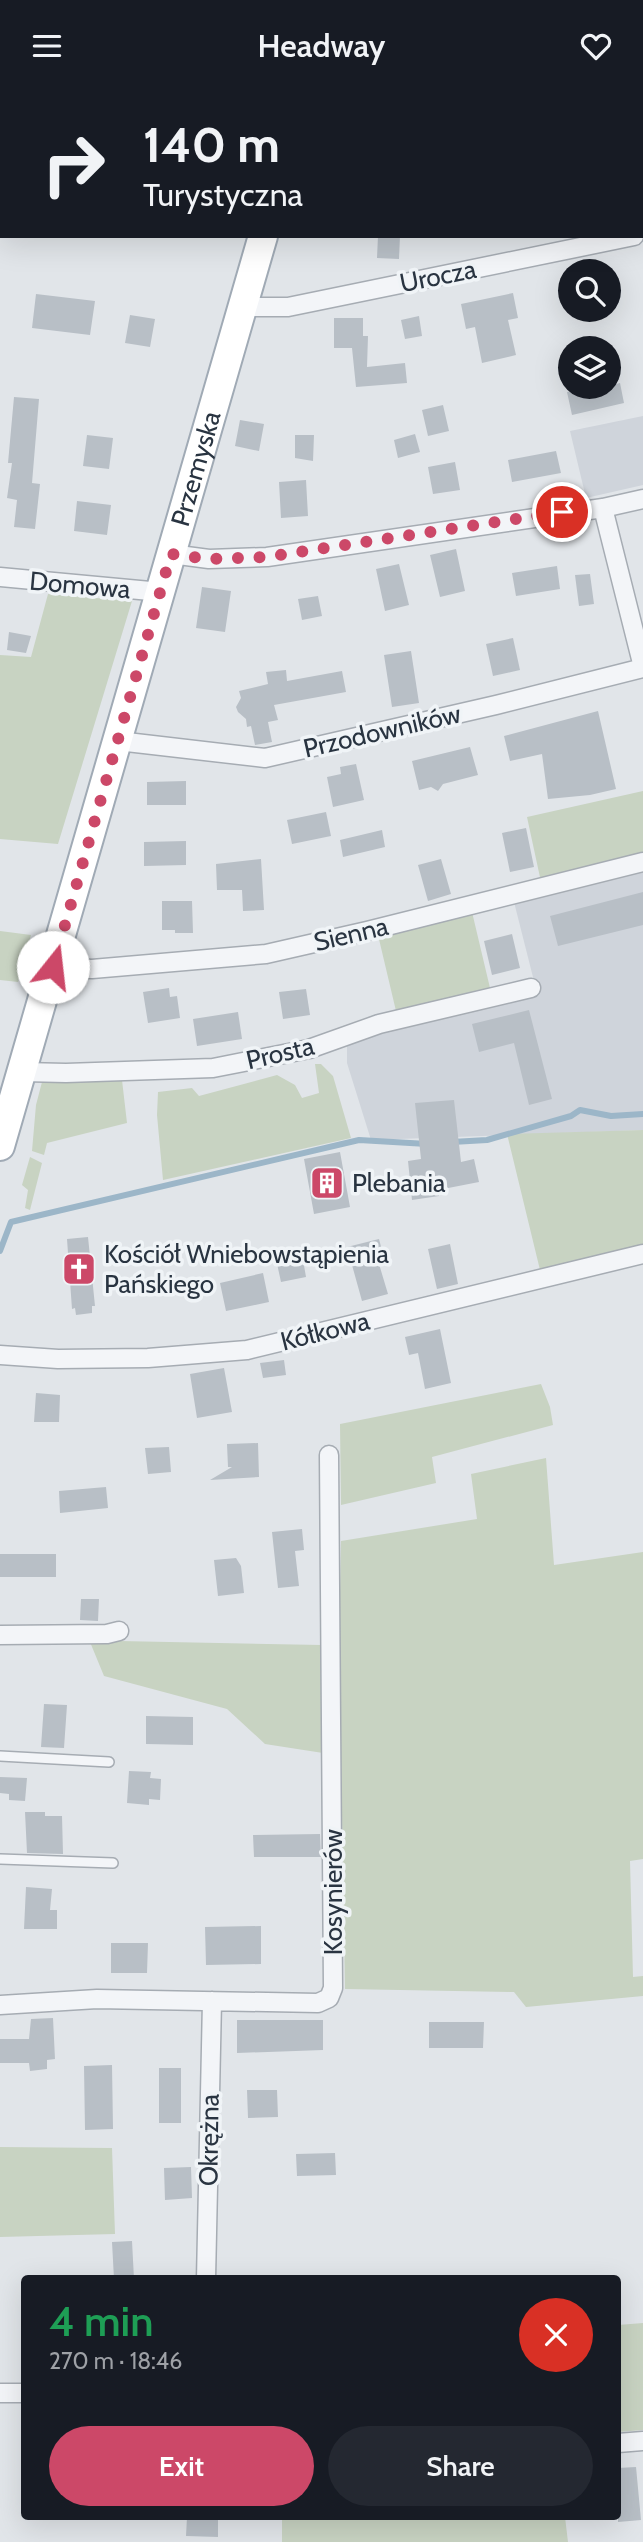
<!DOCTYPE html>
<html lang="en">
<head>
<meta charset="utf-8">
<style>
  body { margin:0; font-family:Cabin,sans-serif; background:#242831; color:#f1f3f6; height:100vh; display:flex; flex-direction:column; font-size:26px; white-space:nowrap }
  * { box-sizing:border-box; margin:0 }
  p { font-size:23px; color:#9ea1a6 }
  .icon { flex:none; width:38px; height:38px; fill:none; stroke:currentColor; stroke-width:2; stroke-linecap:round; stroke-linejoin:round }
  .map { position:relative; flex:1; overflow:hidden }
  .side { position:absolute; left:21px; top:2184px; width:600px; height:245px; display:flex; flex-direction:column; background:#171b24; border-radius:7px; box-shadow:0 7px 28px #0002 }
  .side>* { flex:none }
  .banner { position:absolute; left:0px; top:0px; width:644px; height:147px; box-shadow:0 7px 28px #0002; background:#171b24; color:#f1f3f6; overflow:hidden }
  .buttons { position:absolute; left:558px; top:168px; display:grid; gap:14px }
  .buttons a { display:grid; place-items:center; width:63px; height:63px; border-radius:50%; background:#171b24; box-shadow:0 7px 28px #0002; font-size:35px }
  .pin { position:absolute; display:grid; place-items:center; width:60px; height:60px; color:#fff; margin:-30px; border:4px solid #fff; border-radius:50%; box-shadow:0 2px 7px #0007 }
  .me { position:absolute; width:77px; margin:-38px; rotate:16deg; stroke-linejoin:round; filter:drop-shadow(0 0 5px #0008) }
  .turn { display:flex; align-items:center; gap:24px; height:147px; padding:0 28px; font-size:32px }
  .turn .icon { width:91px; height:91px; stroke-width:2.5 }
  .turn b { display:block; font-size:49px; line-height:60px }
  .round { display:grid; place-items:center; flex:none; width:74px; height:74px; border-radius:37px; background:#242831 }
  .head { display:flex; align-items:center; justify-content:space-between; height:119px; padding:0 28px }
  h1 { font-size:42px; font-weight:600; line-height:52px; color:#1e9e55 }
  .action { display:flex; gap:14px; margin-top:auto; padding:14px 28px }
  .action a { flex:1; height:80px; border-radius:42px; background:#cc4868; color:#fff; font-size:28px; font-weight:600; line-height:80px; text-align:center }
  .action a+a { background:#242831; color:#f1f3f6 }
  header { display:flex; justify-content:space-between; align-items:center; height:91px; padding:0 28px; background:#171b24; font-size:32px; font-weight:600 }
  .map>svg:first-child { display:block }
  .built { fill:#cfd4db }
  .green { fill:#c8d3c2 }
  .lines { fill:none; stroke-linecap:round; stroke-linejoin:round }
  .stream { stroke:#9cb6c8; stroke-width:6 }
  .building { fill:#b8bfc6 }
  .lane-casing { stroke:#a6acb3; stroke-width:12 }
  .street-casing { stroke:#a6acb3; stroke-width:21 }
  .primary-casing { stroke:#a0aab5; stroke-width:32 }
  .lane { stroke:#f3f5f8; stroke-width:9 }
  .street { stroke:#f3f5f8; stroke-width:18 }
  .primary { stroke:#fff; stroke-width:28 }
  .route { stroke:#cc4868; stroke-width:12; stroke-dasharray:0 21.6 }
  .labels { text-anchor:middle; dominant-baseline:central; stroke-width:7; stroke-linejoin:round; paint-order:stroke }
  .street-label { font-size:26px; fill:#293441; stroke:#f0f4f7 }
  .poi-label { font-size:26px; fill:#293441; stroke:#f0f4f7; text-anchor:start }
</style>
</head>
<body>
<header><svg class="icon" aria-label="menu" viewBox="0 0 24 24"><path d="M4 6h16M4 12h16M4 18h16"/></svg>Headway<svg class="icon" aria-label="heart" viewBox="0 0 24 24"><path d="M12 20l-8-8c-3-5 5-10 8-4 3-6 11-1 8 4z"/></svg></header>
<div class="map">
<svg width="643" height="2451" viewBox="0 0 643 2451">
  <rect width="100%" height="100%" fill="#e1e5e9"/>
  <!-- built -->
  <path class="built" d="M 643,325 L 643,394 L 586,407 L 570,340 Z
    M 643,781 L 643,1039 L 371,1049 L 347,972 L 347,951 L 537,902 L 514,811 Z"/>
  <!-- green -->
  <path class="green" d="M 48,503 L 132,510 L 58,753 L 0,748 L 0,564 L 31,566 Z
    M 643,700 L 643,764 L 541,791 L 527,726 Z
    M 472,821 L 490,897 L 396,920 L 378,844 Z
    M 0,840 L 31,844 L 18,891 L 0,889 Z
    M 315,973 L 321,973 L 333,985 L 351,1047 L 163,1089 L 157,1024 L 158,1001 L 192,997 L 199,1005 L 277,984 L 295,994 L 302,1007 L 319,1002 Z
    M 113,984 L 122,989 L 127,1032 L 47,1052 L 44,1064 L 32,1060 L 36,1014 L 42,991 L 54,988 Z
    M 643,1039 L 643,1154 L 540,1179 L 507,1043 Z
    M 30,1066 L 42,1072 L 30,1119 L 25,1117 L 28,1099 L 22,1094 Z
    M 541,1293 L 550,1316 L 553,1334 L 432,1366 L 436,1392 L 341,1414 L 340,1333 Z
    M 546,1367 L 554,1474 L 643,1461 L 643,1768 L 630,1770 L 633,1886 L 643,1885 L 643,1905 L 526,1916 L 514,1901 L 345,1898 L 339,1552 L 341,1450 L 477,1428 L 471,1383 Z
    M 119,1550 L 322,1554 L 323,1662 L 265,1653 L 227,1618 L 104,1585 L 90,1551 Z
    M 0,2056 L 112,2057 L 115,2143 L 0,2146 Z
    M 643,2232 L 643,2339 L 618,2341 L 618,2234 Z
    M 282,2426 L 565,2426 L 568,2451 L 282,2451 Z"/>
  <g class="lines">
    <!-- stream -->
    <path class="stream" d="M 452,1051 L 487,1049 L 571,1025 L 580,1019 L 611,1025 L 643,1023
      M 0,1160 L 11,1131 L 359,1049 L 427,1053"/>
  </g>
  <!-- building -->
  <path class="building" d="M 378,145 L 400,145 L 399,168 L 377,167 Z
    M 513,202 L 518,227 L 508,229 L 516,264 L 482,272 L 475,236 L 466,238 L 461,213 Z
    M 36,203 L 95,210 L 90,244 L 32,237 Z
    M 130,224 L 155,228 L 150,256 L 125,252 Z
    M 419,225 L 422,245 L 405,248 L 401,229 Z
    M 334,227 L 363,227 L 363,245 L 368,245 L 367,276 L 405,272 L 407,292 L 356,296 L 352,257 L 334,257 Z
    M 612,291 L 613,294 L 620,292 L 624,312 L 572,324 L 567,301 L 591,296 L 609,296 L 609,292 Z
    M 14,306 L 39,308 L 32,392 L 40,393 L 35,438 L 14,436 L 17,409 L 7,407 L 12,372 L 8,372 Z
    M 443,314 L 449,340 L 428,345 L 422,319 Z
    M 240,329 L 264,333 L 259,360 L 235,355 Z
    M 415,343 L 420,361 L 398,367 L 394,349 Z
    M 87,344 L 113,347 L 109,378 L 83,375 Z
    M 295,344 L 314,344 L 313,370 L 295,367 Z
    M 556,360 L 561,382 L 512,391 L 508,369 Z
    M 455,371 L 460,399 L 433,403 L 428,376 Z
    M 306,389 L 308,425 L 281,427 L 279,391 Z
    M 77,410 L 111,414 L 107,444 L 74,440 Z
    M 456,458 L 465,500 L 440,506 L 430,464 Z
    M 399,473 L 409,514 L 385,520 L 376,478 Z
    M 557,475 L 560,498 L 516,505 L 512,482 Z
    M 590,483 L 594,513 L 579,515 L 575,484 Z
    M 202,496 L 231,500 L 225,541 L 196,537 Z
    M 318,505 L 322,525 L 302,529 L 298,508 Z
    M 9,541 L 31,545 L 26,562 L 7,559 Z
    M 513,547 L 520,579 L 493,585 L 486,553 Z
    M 411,560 L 419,612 L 392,616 L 384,564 Z
    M 286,579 L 287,590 L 342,580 L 346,601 L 274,614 L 278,629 L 268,631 L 272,651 L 255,654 L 251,635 L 247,636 L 246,628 L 238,621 L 236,616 L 241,607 L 239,600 L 268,593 L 266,581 Z
    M 598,620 L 616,698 L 590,704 L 548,708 L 542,663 L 510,670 L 504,645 Z
    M 470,656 L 478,684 L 443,693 L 438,700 L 431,696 L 419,699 L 412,670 Z
    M 356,673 L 364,709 L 333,716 L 327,686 L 341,683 L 340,676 Z
    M 186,690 L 186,714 L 147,714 L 147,691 Z
    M 326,721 L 331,745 L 292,753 L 287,729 Z
    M 526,737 L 534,776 L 510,781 L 502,742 Z
    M 382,739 L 385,756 L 343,766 L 340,749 Z
    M 186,750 L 186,774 L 144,775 L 144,751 Z
    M 261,768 L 264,819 L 243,820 L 242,799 L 217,799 L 216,773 Z
    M 441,768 L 451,803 L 428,810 L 418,774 Z
    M 643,801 L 643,834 L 558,855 L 550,825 Z
    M 162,810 L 192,810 L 193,842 L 175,842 L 175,839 L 162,839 Z
    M 512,843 L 520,877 L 492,884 L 484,850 Z
    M 169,897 L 170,906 L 177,905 L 180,927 L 148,932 L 143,901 Z
    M 306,898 L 310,924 L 283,928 L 279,901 Z
    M 529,919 L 552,1008 L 529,1014 L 514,952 L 479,961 L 472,933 Z
    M 238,921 L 242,948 L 197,955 L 193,928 Z
    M 454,1009 L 461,1071 L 474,1068 L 479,1091 L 438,1099 L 439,1105 L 412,1109 L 408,1070 L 421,1068 L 415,1012 Z
    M 340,1061 L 350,1116 L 314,1123 L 304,1068 Z
    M 88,1146 L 95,1215 L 92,1215 L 92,1222 L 76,1224 L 75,1217 L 72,1218 L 67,1148 Z
    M 379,1148 L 385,1171 L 379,1173 L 388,1203 L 362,1210 L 347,1156 Z
    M 450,1153 L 458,1193 L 437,1198 L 428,1158 Z
    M 302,1163 L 306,1186 L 281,1191 L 276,1168 Z
    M 263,1182 L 269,1211 L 226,1220 L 220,1192 Z
    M 440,1238 L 451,1292 L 425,1298 L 418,1262 L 409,1264 L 405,1246 Z
    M 284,1269 L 286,1284 L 263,1287 L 260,1272 Z
    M 224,1277 L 232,1321 L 197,1327 L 190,1283 Z
    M 36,1302 L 60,1304 L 59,1331 L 34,1331 Z
    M 258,1352 L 259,1386 L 210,1389 L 232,1376 L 228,1376 L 227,1353 Z
    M 169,1356 L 171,1381 L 148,1383 L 145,1357 Z
    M 106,1396 L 108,1417 L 60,1422 L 59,1400 Z
    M 302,1438 L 304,1459 L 295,1460 L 299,1495 L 278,1497 L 272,1441 Z
    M 0,1463 L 56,1463 L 56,1486 L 0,1486 Z
    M 236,1467 L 241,1475 L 244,1502 L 218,1505 L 214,1469 Z
    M 81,1508 L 99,1508 L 98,1530 L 80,1529 Z
    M 44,1613 L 67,1614 L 64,1657 L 41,1656 Z
    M 146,1625 L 193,1626 L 193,1654 L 146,1653 Z
    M 129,1680 L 151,1681 L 150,1687 L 161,1688 L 160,1709 L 149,1708 L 149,1714 L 127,1712 Z
    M 0,1686 L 27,1687 L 25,1710 L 9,1709 L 9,1703 L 0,1702 Z
    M 25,1721 L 45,1721 L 45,1725 L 62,1725 L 63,1763 L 27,1762 Z
    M 320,1743 L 321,1766 L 254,1766 L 253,1744 Z
    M 26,1796 L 52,1798 L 50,1819 L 57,1819 L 57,1838 L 24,1838 Z
    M 261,1835 L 261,1873 L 206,1874 L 205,1836 Z
    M 111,1852 L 148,1852 L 147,1882 L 111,1882 Z
    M 53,1927 L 55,1968 L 47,1969 L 47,1978 L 30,1980 L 29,1972 L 0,1972 L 0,1948 L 29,1948 L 31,1928 Z
    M 237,1929 L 323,1929 L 323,1959 L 237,1962 Z
    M 429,1931 L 484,1931 L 483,1957 L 429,1957 Z
    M 112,1974 L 113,2038 L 85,2039 L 84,1975 Z
    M 159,1977 L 181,1977 L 181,2032 L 159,2032 Z
    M 247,1999 L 277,1999 L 278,2026 L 248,2027 Z
    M 335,2062 L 336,2084 L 297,2085 L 296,2063 Z
    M 191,2076 L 192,2107 L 165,2109 L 164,2077 Z
    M 132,2150 L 134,2188 L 114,2188 L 112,2151 Z
    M 636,2376 L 641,2429 L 618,2431 L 618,2377 Z
    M 187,2426 L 218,2426 L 218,2446 L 186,2445 Z"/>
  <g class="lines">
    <defs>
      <path id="lane" d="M 0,1665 L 109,1671
        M 0,1768 L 113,1772"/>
      <path id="street" d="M 0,64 L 2,65
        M 243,216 L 288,216 L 634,145
        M 603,417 L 643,576
        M 171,463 L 209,468 L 267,466 L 603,417 L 643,408
        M 0,486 L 161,501
        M 118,650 L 265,667 L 496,614 L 643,577
        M 53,876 L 92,878 L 266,863 L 367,840 L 643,771
        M 23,981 L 66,982 L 213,977 L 309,958 L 379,933 L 531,897
        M 0,1264 L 58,1268 L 148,1267 L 247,1259 L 643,1163
        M 0,1544 L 107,1543 L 119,1540
        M 0,1914 L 97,1908 L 318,1912 L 329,1907 L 333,1897 L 329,1364
        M 206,2188 L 212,1910
        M 0,2302 L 24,2302
        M 618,2352 L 643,2350"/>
      <g id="primary">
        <path d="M 303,2 L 303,0"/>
        <path id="s1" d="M 0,1055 L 263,145"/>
      </g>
    </defs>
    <!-- lane casing -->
    <use href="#lane" class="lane-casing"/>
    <!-- street casing -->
    <use href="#street" class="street-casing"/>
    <!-- primary casing -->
    <use href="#primary" class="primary-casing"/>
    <!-- lane -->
    <use href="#lane" class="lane"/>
    <!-- street -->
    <use href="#street" class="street"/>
    <!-- primary -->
    <use href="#primary" class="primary"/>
  </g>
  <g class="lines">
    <!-- route -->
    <path class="route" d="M 53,876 L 171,463 L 209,468 L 267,466 L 562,421"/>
  </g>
  <!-- icons -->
  <defs>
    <symbol id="building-square" viewBox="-11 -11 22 22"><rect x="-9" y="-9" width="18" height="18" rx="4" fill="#cc4868" stroke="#f0f4f7"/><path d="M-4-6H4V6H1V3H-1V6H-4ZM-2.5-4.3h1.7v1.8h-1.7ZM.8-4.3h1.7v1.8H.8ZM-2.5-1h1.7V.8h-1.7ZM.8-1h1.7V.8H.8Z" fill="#fff"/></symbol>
    <symbol id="church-square" viewBox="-11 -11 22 22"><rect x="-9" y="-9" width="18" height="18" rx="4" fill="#cc4868" stroke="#f0f4f7"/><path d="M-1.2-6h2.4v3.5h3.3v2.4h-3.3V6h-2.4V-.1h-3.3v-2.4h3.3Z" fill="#fff"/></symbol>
  </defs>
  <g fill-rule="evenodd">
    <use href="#building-square" x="308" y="1073" width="38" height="38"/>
    <use href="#church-square" x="60" y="1159" width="38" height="38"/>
  </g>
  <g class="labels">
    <!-- street labels -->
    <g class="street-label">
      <text transform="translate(438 185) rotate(-11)">Urocza</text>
      <text stroke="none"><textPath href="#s1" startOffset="705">Przemyska</textPath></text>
      <text transform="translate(80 494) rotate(5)">Domowa</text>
      <text transform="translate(382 640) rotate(-13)">Przodowników</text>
      <text transform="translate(351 843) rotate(-13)">Sienna</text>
      <text transform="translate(280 962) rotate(-13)">Prosta</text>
      <text transform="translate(325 1240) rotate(-14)">Kółkowa</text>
      <text transform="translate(333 1801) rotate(-90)">Kosynierów</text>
      <text transform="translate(209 2049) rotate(-89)">Okrężna</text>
    </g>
    <!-- poi labels -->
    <g class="poi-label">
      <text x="352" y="1092">Plebania</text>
      <text x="104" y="1163">Kościół Wniebowstąpienia<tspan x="104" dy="30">Pańskiego</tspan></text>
    </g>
  </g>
</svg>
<div class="buttons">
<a><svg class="icon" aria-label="search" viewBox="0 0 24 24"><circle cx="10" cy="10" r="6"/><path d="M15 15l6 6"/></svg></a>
<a><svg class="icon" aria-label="layers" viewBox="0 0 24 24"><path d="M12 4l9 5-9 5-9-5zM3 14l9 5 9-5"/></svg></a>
</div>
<div class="pin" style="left:562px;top:421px;background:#d93025"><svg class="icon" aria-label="arrive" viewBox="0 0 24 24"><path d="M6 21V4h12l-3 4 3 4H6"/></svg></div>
<svg class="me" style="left:53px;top:876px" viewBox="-20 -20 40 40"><circle r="19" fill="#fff"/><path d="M0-13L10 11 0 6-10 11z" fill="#cc4868"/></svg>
<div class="banner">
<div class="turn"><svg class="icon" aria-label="right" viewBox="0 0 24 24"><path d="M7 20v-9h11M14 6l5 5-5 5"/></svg><div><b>140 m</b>Turystyczna</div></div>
</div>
<section class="side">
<div class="head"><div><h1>4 min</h1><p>270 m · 18:46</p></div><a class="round" style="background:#d93025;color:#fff"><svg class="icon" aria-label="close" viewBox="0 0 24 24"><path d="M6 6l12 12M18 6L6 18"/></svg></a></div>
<div class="action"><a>Exit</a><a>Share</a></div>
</section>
</div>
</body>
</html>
